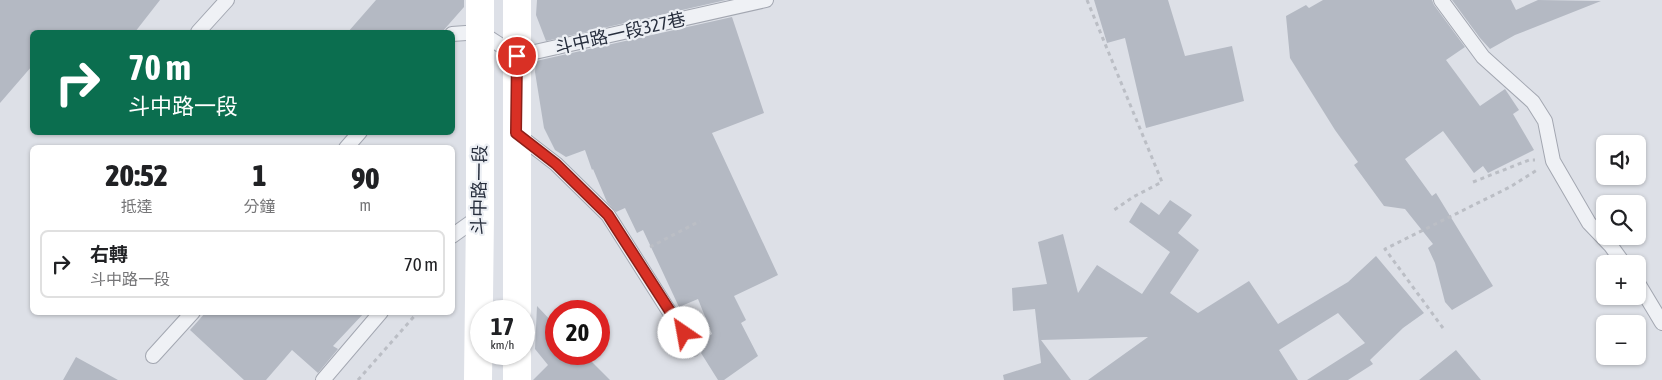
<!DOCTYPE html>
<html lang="zh-TW">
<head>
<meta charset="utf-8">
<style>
  body { margin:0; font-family:"Asap Condensed","Noto Sans TC",sans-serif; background:#f2f2f2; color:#202124; height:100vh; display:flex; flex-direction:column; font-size:19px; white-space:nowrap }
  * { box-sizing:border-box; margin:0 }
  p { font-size:16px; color:#757577 }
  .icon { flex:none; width:28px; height:28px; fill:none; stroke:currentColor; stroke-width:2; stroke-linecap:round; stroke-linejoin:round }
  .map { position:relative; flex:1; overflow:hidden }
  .side { position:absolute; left:30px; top:145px; width:425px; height:170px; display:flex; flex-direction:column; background:#fff; border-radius:8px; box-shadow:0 1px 4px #0004 }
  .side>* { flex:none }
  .banner { position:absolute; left:30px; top:30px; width:425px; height:105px; border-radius:8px; box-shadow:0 1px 4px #0004; background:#0b6e4f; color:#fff; overflow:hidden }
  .controls { position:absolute; left:1596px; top:135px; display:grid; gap:10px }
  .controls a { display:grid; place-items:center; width:50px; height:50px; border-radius:8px; background:#fff; box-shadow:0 1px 4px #0004; font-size:25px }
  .speed { position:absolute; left:470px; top:300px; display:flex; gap:10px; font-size:25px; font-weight:700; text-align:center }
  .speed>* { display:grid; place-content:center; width:65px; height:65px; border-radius:50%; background:#fff; box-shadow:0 1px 4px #0004; line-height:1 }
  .speed small { font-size:12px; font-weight:400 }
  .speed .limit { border:8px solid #d22; background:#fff; color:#111 }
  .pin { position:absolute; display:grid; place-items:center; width:42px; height:42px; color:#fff; margin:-21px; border:2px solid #fff; border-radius:50%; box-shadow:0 1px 5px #0007 }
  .me { position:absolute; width:55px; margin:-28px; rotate:327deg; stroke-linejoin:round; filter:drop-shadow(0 0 4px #0008) }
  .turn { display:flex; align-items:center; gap:18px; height:105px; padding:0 15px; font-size:22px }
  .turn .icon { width:65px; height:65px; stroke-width:2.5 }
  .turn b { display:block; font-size:35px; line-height:42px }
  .eta { display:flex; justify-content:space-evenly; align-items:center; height:85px; text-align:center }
  .eta b { font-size:30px; font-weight:800; line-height:35px }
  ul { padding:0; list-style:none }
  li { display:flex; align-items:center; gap:15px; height:68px; margin:0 10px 8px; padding:0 5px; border:2px solid #e0e0e0; border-radius:8px }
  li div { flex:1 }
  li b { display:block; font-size:19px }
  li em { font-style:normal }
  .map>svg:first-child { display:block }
  .building { fill:#b4b9c3 }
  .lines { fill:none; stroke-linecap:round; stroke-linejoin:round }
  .service-casing { stroke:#a3a7b1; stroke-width:16 }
  .path { stroke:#bbbec5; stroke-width:3; stroke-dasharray:4 4; stroke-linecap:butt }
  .service { stroke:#eff1f5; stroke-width:14 }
  .secondary { stroke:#fff; stroke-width:28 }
  .route-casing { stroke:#8d1f18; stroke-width:12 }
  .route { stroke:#d93025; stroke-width:9 }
  .labels { text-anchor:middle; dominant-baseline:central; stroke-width:4.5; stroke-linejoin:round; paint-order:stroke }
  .street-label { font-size:18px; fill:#272e3d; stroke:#eceff4 }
</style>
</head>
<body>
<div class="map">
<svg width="1662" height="380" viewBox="0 0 1662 380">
  <rect width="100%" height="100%" fill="#dde0e7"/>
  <!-- building -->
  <path class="building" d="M 0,0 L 160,0 L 135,32 L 32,32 L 32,66 L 0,103 Z
    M 376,0 L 464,0 L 464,7 L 442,32 L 348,32 Z
    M 537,0 L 726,0 L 546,41 L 536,15 Z
    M 1094,0 L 1168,0 L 1185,56 L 1232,46 L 1244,101 L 1146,128 L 1125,38 L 1107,43 Z
    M 1323,0 L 1432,0 L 1434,5 L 1465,47 L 1446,60 L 1480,106 L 1505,89 L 1519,110 L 1513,114 L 1534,150 L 1488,173 L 1483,166 L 1474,173 L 1443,131 L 1405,159 L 1432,196 L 1436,193 L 1493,286 L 1452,310 L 1445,302 L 1435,263 L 1428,248 L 1433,244 L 1405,209 L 1384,206 L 1354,165 L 1358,162 L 1335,130 L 1290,58 L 1286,16 L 1306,5 L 1309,8 Z
    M 1452,0 L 1511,0 L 1516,10 L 1538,0 L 1601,1 L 1515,35 L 1490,49 L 1480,38 Z
    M 732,17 L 764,113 L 712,133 L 778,275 L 734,296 L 746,320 L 741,323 L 758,356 L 724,380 L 718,380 L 701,353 L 702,348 L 699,342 L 712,334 L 698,299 L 679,307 L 643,230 L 637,233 L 625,208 L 616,212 L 607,202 L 593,169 L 592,170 L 585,150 L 566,157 L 555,150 L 544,128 L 535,72 L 536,61 Z
    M 1170,200 L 1192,215 L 1178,233 L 1199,250 L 1170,293 L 1198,313 L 1249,281 L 1278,324 L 1348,282 L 1376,256 L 1424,313 L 1403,328 L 1370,360 L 1373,364 L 1348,380 L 1307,380 L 1365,343 L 1338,313 L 1279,350 L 1298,380 L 1088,380 L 1148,337 L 1041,340 L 1071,380 L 1004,380 L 1003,375 L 1041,363 L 1035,309 L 1013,311 L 1012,288 L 1047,284 L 1038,242 L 1063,234 L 1078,293 L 1097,265 L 1142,294 L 1170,252 L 1129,222 L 1141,202 L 1159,215 Z
    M 537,306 L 556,326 L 556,354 L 584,354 L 610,380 L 533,380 L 548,365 L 535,349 Z
    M 206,312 L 365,312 L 333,346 L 338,349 L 318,373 L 292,350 L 266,380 L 244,380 L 190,330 Z
    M 1456,350 L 1481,380 L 1419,380 Z
    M 76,357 L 118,380 L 63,380 Z"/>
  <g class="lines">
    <defs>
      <path id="service" d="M 1441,0 L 1483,57 L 1533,102 L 1545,121 L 1553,161 L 1589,223 L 1611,246 L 1624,264
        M 198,32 L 227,0
        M 452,34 L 480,32 L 517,56 L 766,0
        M 517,134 L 556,164 L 608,215 L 693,349
        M 346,148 L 360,132
        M 452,236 L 480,216
        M 1638,283 L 1662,323
        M 153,356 L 193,312
        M 323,380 L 381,312"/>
    </defs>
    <!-- service casing -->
    <use href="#service" class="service-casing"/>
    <!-- path -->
    <path class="path" d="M 1087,0 L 1162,182 L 1133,197 L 1114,210
      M 1473,182 L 1529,160 L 1535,160
      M 650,247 L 700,221
      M 1443,328 L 1385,249 L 1510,187 L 1537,170
      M 358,380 L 418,312"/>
    <!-- service -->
    <use href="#service" class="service"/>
    <!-- secondary -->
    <path class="secondary" d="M 517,0 L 517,311
      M 517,354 L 517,380
      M 478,380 L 480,216 L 480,0"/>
  </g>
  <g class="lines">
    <defs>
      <path id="route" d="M 517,56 L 516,133 L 556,164 L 608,215 L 684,333"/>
    </defs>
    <!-- route casing -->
    <use href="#route" class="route-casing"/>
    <!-- route -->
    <use href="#route" class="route"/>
  </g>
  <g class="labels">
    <!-- street labels -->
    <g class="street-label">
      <text transform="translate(620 33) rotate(-13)">斗中路一段327巷</text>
      <text transform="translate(479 190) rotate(-89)">斗中路一段</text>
    </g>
  </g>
</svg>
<div class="controls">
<a><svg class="icon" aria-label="sound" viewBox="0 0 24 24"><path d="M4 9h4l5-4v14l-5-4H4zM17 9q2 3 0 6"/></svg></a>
<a><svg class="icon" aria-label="search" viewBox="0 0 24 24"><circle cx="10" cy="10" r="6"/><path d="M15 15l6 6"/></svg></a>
<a>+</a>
<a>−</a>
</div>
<div class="speed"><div>17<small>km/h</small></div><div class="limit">20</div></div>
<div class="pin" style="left:517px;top:56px;background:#d93025"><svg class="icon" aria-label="arrive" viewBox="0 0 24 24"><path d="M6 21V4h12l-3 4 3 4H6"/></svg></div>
<svg class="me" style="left:684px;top:333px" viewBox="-20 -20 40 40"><circle r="19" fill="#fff"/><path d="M0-13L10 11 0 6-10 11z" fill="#d93025"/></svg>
<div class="banner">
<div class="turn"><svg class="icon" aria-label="right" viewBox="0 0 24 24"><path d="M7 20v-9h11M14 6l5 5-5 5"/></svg><div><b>70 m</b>斗中路一段</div></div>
</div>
<section class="side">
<div class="eta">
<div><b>20:52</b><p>抵達</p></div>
<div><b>1</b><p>分鐘</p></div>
<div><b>90</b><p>m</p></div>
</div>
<ul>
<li><svg class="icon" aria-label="right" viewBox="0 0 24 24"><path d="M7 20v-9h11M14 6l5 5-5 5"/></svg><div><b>右轉</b><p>斗中路一段</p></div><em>70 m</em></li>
</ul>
</section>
</div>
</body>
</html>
